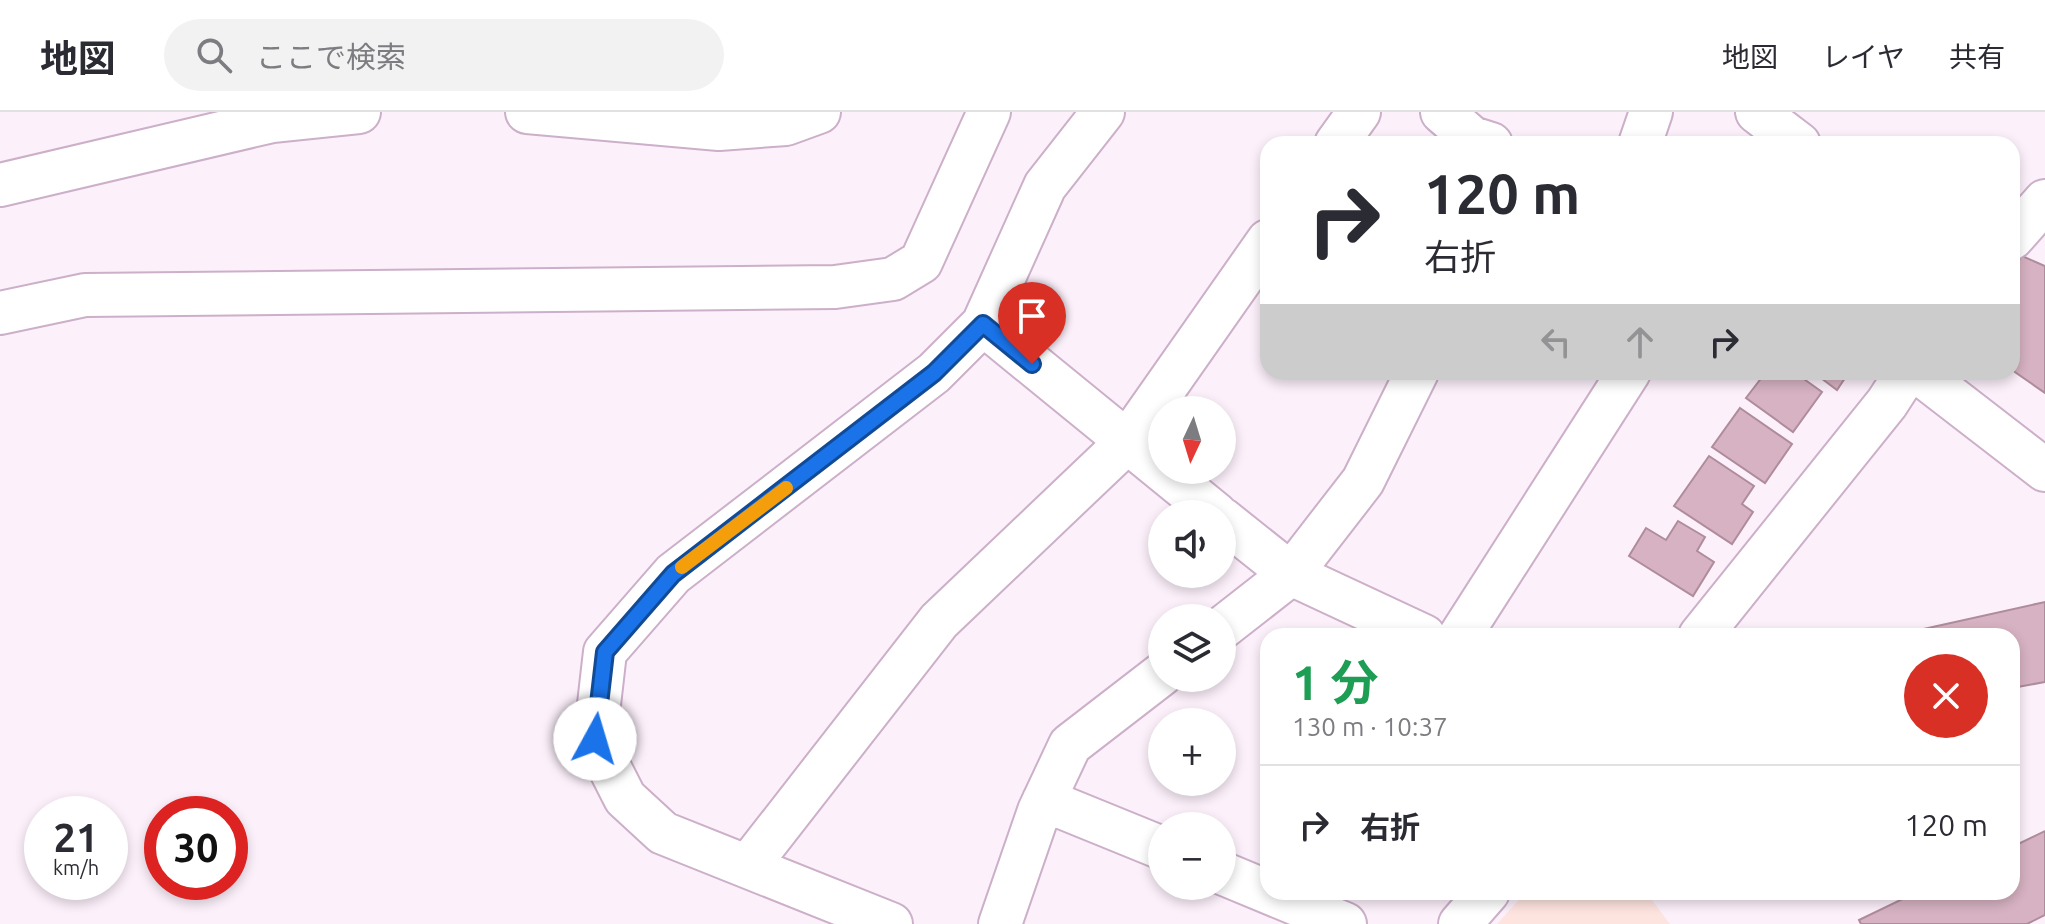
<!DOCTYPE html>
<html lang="ja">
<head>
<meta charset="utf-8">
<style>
  body { margin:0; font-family:Ubuntu,"Noto Sans JP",sans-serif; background:#f2f2f3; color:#2b2b33; height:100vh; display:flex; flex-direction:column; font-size:30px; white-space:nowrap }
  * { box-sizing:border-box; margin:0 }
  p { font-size:26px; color:#7c7c81 }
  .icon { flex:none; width:44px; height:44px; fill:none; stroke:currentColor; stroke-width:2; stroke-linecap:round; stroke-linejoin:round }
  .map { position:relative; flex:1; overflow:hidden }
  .details { position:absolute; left:1260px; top:516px; width:760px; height:272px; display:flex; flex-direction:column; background:#fff; border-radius:24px; box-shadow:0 4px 12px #0003 }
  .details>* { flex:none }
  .banner { position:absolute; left:1260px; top:24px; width:760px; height:244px; border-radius:24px; box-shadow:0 4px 12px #0003; background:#fff; color:#2b2b33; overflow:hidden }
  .needle { width:52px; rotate:184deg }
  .tools { position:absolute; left:1148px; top:284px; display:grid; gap:16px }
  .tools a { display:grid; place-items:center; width:88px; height:88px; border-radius:50%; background:#fff; box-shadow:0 4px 12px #0003; font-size:40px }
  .speed { position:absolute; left:24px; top:684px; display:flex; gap:16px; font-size:40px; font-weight:700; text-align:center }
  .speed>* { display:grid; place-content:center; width:104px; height:104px; border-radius:50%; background:#fff; box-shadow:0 4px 12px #0003; line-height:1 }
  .speed small { font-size:20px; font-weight:400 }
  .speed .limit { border:12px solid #d22; background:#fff; color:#111 }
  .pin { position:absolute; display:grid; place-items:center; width:68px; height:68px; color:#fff; margin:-82px -34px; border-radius:50% 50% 50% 0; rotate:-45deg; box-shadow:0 0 8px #0007 }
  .pin .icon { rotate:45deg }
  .me { position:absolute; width:88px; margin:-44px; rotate:6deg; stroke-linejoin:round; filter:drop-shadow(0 0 6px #0008) }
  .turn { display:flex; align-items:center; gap:28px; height:168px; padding:0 32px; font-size:36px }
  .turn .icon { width:104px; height:104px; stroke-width:2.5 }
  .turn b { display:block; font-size:56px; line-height:68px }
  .lanes { display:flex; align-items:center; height:76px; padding:0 32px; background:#0003; justify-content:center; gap:40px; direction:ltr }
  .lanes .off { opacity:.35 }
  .round { display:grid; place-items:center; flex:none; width:84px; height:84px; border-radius:42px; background:#f2f2f3 }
  .summary { display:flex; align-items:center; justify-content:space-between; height:136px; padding:0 32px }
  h1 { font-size:48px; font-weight:700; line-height:60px; color:#1e9e55 }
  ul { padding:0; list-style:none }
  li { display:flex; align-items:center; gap:24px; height:120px; padding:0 32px; border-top:2px solid #e1e1e2 }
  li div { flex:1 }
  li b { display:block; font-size:30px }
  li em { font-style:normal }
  header { display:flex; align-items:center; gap:48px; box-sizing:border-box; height:112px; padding:0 40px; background:#fff; border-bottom:2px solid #e1e1e2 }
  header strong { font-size:38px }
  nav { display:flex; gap:44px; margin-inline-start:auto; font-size:28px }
  .search { width:560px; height:72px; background:#f2f2f3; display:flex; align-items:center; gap:20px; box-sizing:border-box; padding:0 28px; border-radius:44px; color:#7c7c81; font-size:30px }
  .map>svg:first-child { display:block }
  .education { fill:#fee4df }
  .building { fill:#d7b2c2; stroke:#af8c9b; stroke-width:2 }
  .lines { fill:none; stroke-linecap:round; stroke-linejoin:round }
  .minor-casing { stroke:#ccafc8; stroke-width:46 }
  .minor { stroke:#fff; stroke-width:42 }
  .route-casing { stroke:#114b97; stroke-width:20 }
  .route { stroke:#1a73e8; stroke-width:14 }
  .slow { stroke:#f59e0b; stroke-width:14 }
</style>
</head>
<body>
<header>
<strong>地図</strong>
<div class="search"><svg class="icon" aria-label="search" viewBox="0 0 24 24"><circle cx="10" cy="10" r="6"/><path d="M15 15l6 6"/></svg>ここで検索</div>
<nav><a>地図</a><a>レイヤ</a><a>共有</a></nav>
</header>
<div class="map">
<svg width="2045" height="812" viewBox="0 0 2045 812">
  <rect width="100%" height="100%" fill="#fcf0fb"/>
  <!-- education -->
  <path class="education" d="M 1526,780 L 1646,780 L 1670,812 L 1497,812 Z"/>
  <!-- building -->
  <path class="building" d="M 2022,144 L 2045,154 L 2045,281 L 2012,258 L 2012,158 Z
    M 1766,260 L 1794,260 L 1822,280 L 1793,320 L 1746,286 Z
    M 1813,260 L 1849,260 L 1837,278 Z
    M 1740,296 L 1792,332 L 1765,371 L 1712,335 Z
    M 1709,344 L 1754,374 L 1742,392 L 1753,400 L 1732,432 L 1674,394 Z
    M 1678,409 L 1705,425 L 1697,439 L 1714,450 L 1693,484 L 1629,444 L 1646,416 L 1666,428 Z
    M 2045,490 L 2045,570 L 2012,576 L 2012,524 L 1892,524 Z
    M 2045,719 L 2045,803 L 2027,812 L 1861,812 L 1859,808 L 1917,780 L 2012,780 L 2012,735 Z"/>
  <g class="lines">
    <defs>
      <path id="minor" d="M 527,0 L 719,17 L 786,12 L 819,0
        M 1442,0 L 1472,26 L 1491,32
        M 1757,0 L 1799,32
        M 1336,32 L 1359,0
        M 1640,32 L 1651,0
        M 0,73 L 272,9 L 359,0
        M 2012,126 L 2045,89
        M 0,201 L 85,183 L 835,175 L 893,167 L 921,150 L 989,0
        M 983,212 L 1216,402
        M 1918,260 L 2045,358
        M 1222,407 L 1291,462 L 1424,524
        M 1222,516 L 1291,462 L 1363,369 L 1417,260
        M 1460,524 L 1629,260
        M 1700,524 L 1887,291 L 1907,260
        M 1044,688 L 1162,736
        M 748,754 L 939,509 L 1127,330 L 1268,129
        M 1222,761 L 1345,812
        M 891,812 L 663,721 L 625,686 L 595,627 L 605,540 L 673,462 L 934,261 L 983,212 L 1045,74 L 1103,0
        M 1000,812 L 1039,699 L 1070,633 L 1162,562
        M 1460,812 L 1488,780"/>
    </defs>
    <!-- minor casing -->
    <use href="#minor" class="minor-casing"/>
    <!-- minor -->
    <use href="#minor" class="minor"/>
  </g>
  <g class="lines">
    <defs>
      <path id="route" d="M 595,627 L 605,540 L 673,462 L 934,261 L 983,212 L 1032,252"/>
    </defs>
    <!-- route casing -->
    <use href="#route" class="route-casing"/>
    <!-- route -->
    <use href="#route" class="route"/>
    <!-- slow -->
    <path class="slow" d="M 682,455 L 786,376"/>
  </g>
</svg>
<div class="tools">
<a><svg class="needle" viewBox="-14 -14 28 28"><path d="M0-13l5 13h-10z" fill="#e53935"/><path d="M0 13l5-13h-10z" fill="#7c7c81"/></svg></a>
<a><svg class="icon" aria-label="sound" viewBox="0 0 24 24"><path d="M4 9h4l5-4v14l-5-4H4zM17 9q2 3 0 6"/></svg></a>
<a><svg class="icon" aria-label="layers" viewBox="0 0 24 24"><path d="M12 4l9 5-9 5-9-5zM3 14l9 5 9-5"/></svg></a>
<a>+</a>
<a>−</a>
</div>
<div class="speed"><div>21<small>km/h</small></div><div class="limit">30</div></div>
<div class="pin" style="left:1032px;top:252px;background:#d93025"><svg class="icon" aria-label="arrive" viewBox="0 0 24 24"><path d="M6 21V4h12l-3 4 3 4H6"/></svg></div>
<svg class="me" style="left:595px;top:627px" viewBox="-20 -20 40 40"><circle r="19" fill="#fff"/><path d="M0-13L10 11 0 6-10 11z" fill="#1a73e8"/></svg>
<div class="banner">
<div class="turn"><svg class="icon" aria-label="right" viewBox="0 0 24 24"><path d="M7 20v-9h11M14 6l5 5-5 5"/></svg><div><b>120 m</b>右折</div></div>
<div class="lanes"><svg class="icon off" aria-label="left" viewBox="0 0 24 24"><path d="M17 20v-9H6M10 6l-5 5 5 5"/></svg><svg class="icon off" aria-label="ahead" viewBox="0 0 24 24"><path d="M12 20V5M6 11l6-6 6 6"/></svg><svg class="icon" aria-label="right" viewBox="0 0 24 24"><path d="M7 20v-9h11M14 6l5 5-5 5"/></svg></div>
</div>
<section class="details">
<div class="summary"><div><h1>1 分</h1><p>130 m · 10:37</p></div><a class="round" style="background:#d93025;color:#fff"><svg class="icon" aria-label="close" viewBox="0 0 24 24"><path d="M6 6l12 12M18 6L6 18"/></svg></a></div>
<ul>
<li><svg class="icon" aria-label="right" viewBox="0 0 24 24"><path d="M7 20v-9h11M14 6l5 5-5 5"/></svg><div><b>右折</b></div><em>120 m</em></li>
</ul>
</section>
</div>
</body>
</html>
